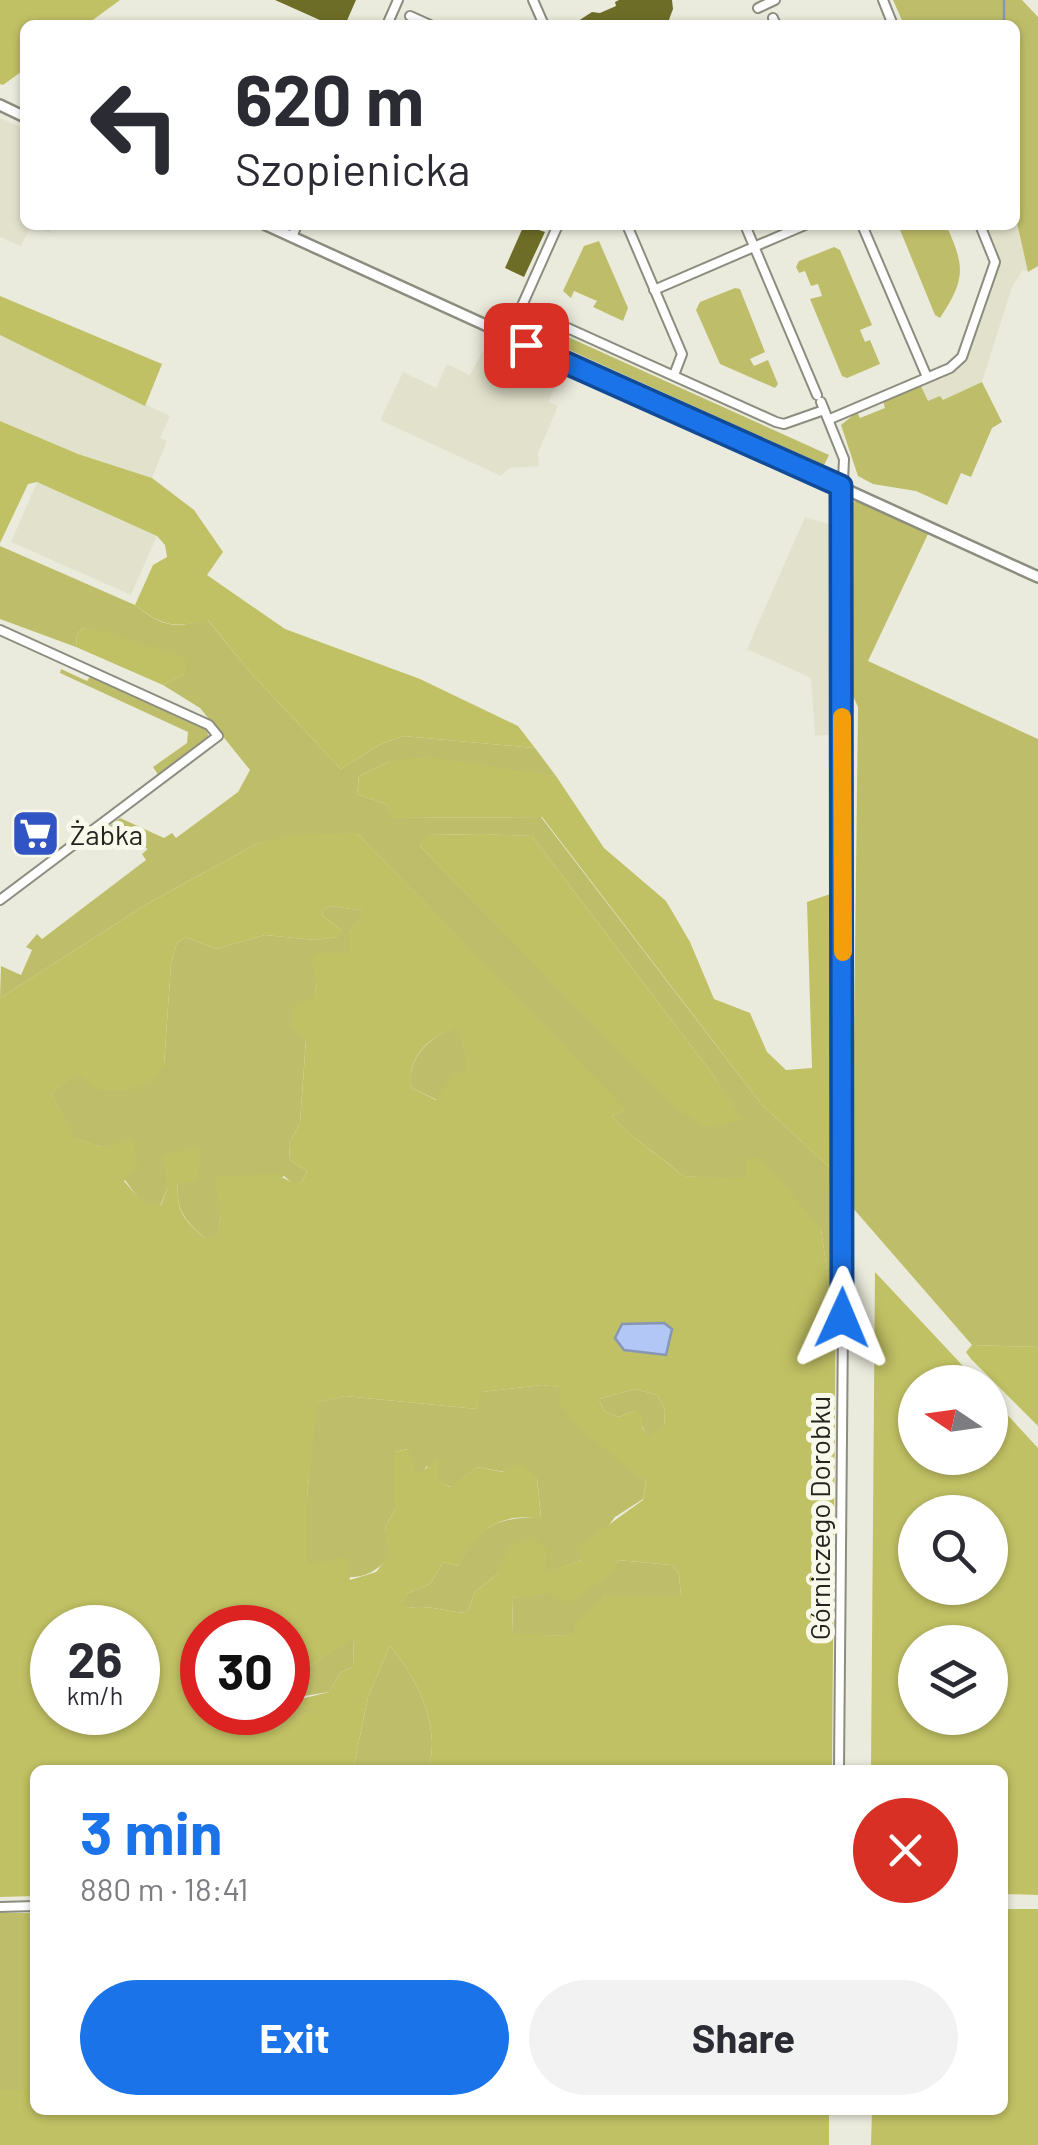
<!DOCTYPE html>
<html lang="en">
<head>
<meta charset="utf-8">
<style>
  body { margin:0; font-family:Barlow,sans-serif; background:#f2f2f3; color:#2b2b33; height:100vh; display:flex; flex-direction:column; font-size:38px; white-space:nowrap }
  * { box-sizing:border-box; margin:0 }
  p { font-size:32px; color:#7c7c81 }
  .icon { flex:none; width:55px; height:55px; fill:none; stroke:currentColor; stroke-width:2; stroke-linecap:round; stroke-linejoin:round }
  .map { position:relative; flex:1; overflow:hidden }
  .side { position:absolute; left:30px; top:1765px; width:978px; height:350px; display:flex; flex-direction:column; background:#fff; border-radius:15px; box-shadow:0 2px 8px #0004 }
  .side>* { flex:none }
  .guide { position:absolute; left:20px; top:20px; width:1000px; height:210px; border-radius:15px; box-shadow:0 2px 8px #0004; background:#fff; color:#2b2b33; overflow:hidden }
  .needle { width:65px; rotate:283deg }
  .tools { position:absolute; left:898px; top:1365px; display:grid; gap:20px }
  .tools a { display:grid; place-items:center; width:110px; height:110px; border-radius:50%; background:#fff; box-shadow:0 2px 8px #0004; font-size:50px }
  .speed { position:absolute; left:30px; top:1605px; display:flex; gap:20px; font-size:50px; font-weight:700; text-align:center }
  .speed>* { display:grid; place-content:center; width:130px; height:130px; border-radius:50%; background:#fff; box-shadow:0 2px 8px #0004; line-height:1 }
  .speed small { font-size:25px; font-weight:400 }
  .speed .limit { border:15px solid #d22; background:#fff; color:#111 }
  .pin { position:absolute; display:grid; place-items:center; width:85px; height:85px; color:#fff; margin:-42px; border-radius:20px; box-shadow:0 5px 15px #0006 }
  .me { position:absolute; width:110px; margin:-55px; rotate:1deg; stroke-linejoin:round; filter:drop-shadow(0 0 8px #0008) }
  .turn { display:flex; align-items:center; gap:35px; height:210px; padding:0 50px; font-size:45px }
  .turn .icon { width:130px; height:130px; stroke-width:2.5 }
  .turn b { display:block; font-size:70px; line-height:85px }
  .round { display:grid; place-items:center; flex:none; width:105px; height:105px; border-radius:52px; background:#f2f2f3 }
  .overview { display:flex; align-items:center; justify-content:space-between; height:170px; padding:0 50px }
  h1 { font-size:60px; font-weight:700; line-height:75px; color:#1a73e8 }
  .button { display:flex; gap:20px; margin-top:auto; padding:20px 50px }
  .button a { flex:1; height:115px; border-radius:60px; background:#1a73e8; color:#fff; font-size:40px; font-weight:700; line-height:115px; text-align:center }
  .button a+a { background:#f2f2f3; color:#2b2b33 }
  .map>svg:first-child { display:block }
  .built { fill:#e2e2cc }
  .green { fill:#bebe6a; fill-rule:evenodd }
  .forest { fill:#c0c064; fill-rule:evenodd }
  .water { fill:#b2c7f5; stroke:#8796b4; stroke-width:2.5 }
  .lines { fill:none; stroke-linecap:round; stroke-linejoin:round }
  .stream { stroke:#8796b4; stroke-width:2.5 }
  .building { fill:#6e6d27 }
  .minor-casing { stroke:#8c8c7f; stroke-width:12 }
  .tertiary-casing { stroke:#8c8c7f; stroke-width:14 }
  .minor { stroke:#fff; stroke-width:8 }
  .tertiary { stroke:#fff; stroke-width:9 }
  .route-casing { stroke:#114b97; stroke-width:25 }
  .route { stroke:#1a73e8; stroke-width:18 }
  .slow { stroke:#f59e0b; stroke-width:18 }
  .labels { text-anchor:middle; dominant-baseline:central; stroke-width:10; stroke-linejoin:round; paint-order:stroke }
  .poi-label { font-size:28px; fill:#23241e; stroke:#f8f9ea; text-anchor:start }
  .street-label { font-size:28px; fill:#23241e; stroke:#f8f9ea }
</style>
</head>
<body>
<div class="map">
<svg width="1038" height="2145" viewBox="0 0 1038 2145">
  <rect width="100%" height="100%" fill="#ebebdd"/>
  <!-- built -->
  <path class="built" d="M 0,118 L 25,129 L 25,225 L 53,225 L 50,233 L 31,226 L 21,246 L 0,237 Z
    M 1015,214 L 1028,272 L 1023,270 L 1012,287 L 982,382 L 943,401 L 928,401 L 922,386 L 960,366 L 971,345 L 998,257 L 984,225 L 1015,225 Z
    M 0,335 L 170,416 L 160,438 L 167,441 L 152,478 L 78,454 L 0,421 Z
    M 490,338 L 563,373 L 548,402 L 558,406 L 538,453 L 539,466 L 510,468 L 501,476 L 380,420 L 403,372 L 436,388 L 447,364 L 470,375 Z
    M 37,482 L 157,536 L 131,595 L 11,542 Z
    M 805,517 L 832,525 L 838,734 L 815,736 L 811,678 L 747,649 Z"/>
  <!-- green -->
  <path class="green" d="M 893,0 L 1022,0 L 1038,17 L 1038,266 L 1028,272 L 1015,214 L 1015,25 L 904,25 Z
    M 898,225 L 946,225 C 965,266 966,279 940,318 L 935,315 Z
    M 599,241 L 628,308 L 623,321 L 593,307 L 597,301 L 574,291 L 571,298 L 563,291 L 584,246 Z
    M 834,247 L 840,250 L 872,325 L 860,330 L 865,342 L 870,340 L 880,364 L 847,378 L 842,376 L 810,299 L 822,296 L 818,284 L 811,286 L 805,271 L 799,273 L 796,267 L 799,261 Z
    M 735,288 L 740,289 L 765,352 L 750,359 L 754,366 L 768,360 L 778,384 L 775,388 L 720,364 L 696,310 L 700,302 Z
    M 537,323 L 829,455 L 824,465 L 534,334 Z
    M 532,337 L 822,468 L 820,473 L 531,342 Z
    M 982,382 L 1002,422 L 992,428 L 971,477 L 961,473 L 947,505 L 916,491 L 873,484 L 858,476 L 841,425 L 857,412 L 860,418 L 885,408 L 883,401 L 921,386 L 928,401 L 940,396 L 943,400 Z
    M 859,501 L 928,534 L 868,661 L 1038,739 L 1038,1347 L 972,1345 L 852,1207 L 858,707 L 847,683 L 845,509 L 852,502 Z
    M 0,546 L 135,605 C 163,627 174,629 207,619 L 249,671 L 341,769 L 379,745 L 403,736 L 535,748 L 556,776 L 390,761 L 359,776 L 357,794 L 386,804 L 394,818 L 541,817 L 762,1105 L 838,1175 L 836,1278 L 828,1278 L 821,1229 L 746,1180 L 683,1176 C 657,1152 635,1143 612,1116 L 625,1110 L 357,833 L 258,843 L 147,904 L 0,998 L 1,966 L 21,975 L 32,950 L 26,947 L 37,934 L 42,939 L 146,860 L 142,854 L 148,849 L 104,830 L 120,818 L 164,838 L 172,833 L 176,838 L 238,792 L 250,770 L 200,708 L 163,685 L 184,674 L 174,655 L 83,628 L 77,634 L 76,647 L 0,619 ZM 481,834 L 532,836 L 711,1072 L 742,1120 L 675,1107 L 420,846 L 427,835 Z
    M 61,669 L 87,681 L 91,675 L 205,727 L 209,737 L 159,776 L 153,767 L 187,743 L 188,732 L 60,673 Z
    M 331,906 L 365,911 L 349,933 L 350,954 L 317,953 L 317,984 L 306,1039 L 300,1123 L 289,1144 L 290,1160 L 307,1171 L 302,1182 L 293,1184 L 284,1176 L 221,1215 L 217,1238 L 205,1238 C 184,1220 176,1210 178,1183 L 201,1164 L 168,1187 L 160,1206 L 141,1202 L 101,1147 L 74,1138 L 51,1093 L 77,1073 L 164,1065 L 171,964 L 177,942 L 186,937 L 216,949 L 265,935 L 315,940 L 338,937 L 341,930 L 322,915 L 323,910 Z
    M 457,1027 L 465,1049 L 465,1074 L 437,1100 L 412,1088 C 405,1059 431,1035 457,1027 Z
    M 542,1385 L 561,1387 L 611,1452 L 646,1482 L 643,1499 L 615,1517 L 582,1560 L 542,1575 L 497,1574 L 475,1592 L 467,1613 C 445,1612 431,1604 408,1608 L 401,1604 L 408,1593 L 430,1584 L 443,1562 L 458,1566 C 479,1524 497,1518 541,1517 L 537,1478 L 477,1467 L 451,1487 L 438,1482 L 427,1466 L 422,1474 L 415,1472 L 407,1449 L 395,1452 L 395,1509 L 385,1528 L 390,1556 C 364,1587 341,1578 307,1566 L 307,1497 L 316,1403 L 345,1396 L 477,1409 L 481,1392 Z
    M 635,1389 L 657,1395 L 665,1410 L 664,1428 L 648,1437 L 634,1411 L 619,1417 L 604,1411 L 599,1399 Z
    M 618,1560 L 672,1565 L 679,1574 L 681,1596 L 605,1596 L 572,1636 L 512,1635 L 513,1598 L 607,1576 Z
    M 354,1637 L 353,1667 L 341,1672 L 329,1692 L 298,1697 L 294,1702 L 312,1711 L 275,1729 L 272,1713 L 288,1712 L 288,1672 L 313,1664 Z
    M 390,1646 C 417,1678 442,1727 428,1770 L 353,1770 L 368,1697 Z
    M 0,1913 L 35,1913 L 35,2090 L 0,2090 Z"/>
  <!-- forest -->
  <path class="forest" d="M 0,0 L 120,0 L 86,25 L 25,25 L 25,69 L 3,85 L 0,84 Z
    M 0,296 L 162,364 L 145,406 L 0,335 Z
    M 0,421 L 78,454 L 152,478 L 194,510 L 223,552 L 207,575 L 285,629 L 420,679 L 518,726 L 535,748 L 403,736 L 379,745 L 341,769 L 249,671 L 208,620 C 173,628 164,627 135,605 L 153,565 L 167,557 L 165,545 L 157,536 L 37,482 L 28,484 L 0,543 Z
    M 83,628 L 106,632 L 187,659 L 184,674 L 163,685 L 76,647 L 77,634 Z
    M 428,757 L 556,776 L 604,848 L 666,901 L 690,942 L 714,999 L 750,1013 L 767,1052 L 786,1070 L 812,1068 L 807,902 L 839,891 L 838,1175 L 762,1105 L 542,817 L 393,818 L 386,804 L 357,794 L 359,776 L 390,761 Z
    M 357,833 L 626,1110 L 612,1116 C 633,1141 659,1154 683,1176 L 746,1179 L 747,1159 L 760,1158 L 821,1229 L 828,1278 L 836,1278 L 832,1770 L 428,1770 C 442,1727 417,1678 390,1646 L 368,1697 L 353,1770 L 35,1770 L 35,1896 L 0,1897 L 0,998 L 147,904 L 258,843 L 295,835 ZM 331,906 L 364,911 L 349,933 L 349,953 L 317,953 L 311,959 L 317,984 L 314,997 L 293,1006 L 291,1026 L 306,1040 L 300,1123 L 289,1144 L 290,1160 L 307,1171 L 302,1182 L 293,1183 L 276,1174 L 215,1177 L 221,1215 L 217,1237 L 205,1238 C 184,1221 176,1211 178,1183 L 196,1181 L 201,1164 L 199,1147 L 162,1155 L 168,1187 L 161,1205 L 142,1202 L 124,1181 L 138,1163 L 133,1139 L 101,1147 L 75,1138 L 51,1093 L 77,1074 L 99,1090 L 130,1090 L 153,1080 L 164,1065 L 171,964 L 177,942 L 186,937 L 216,949 L 265,935 L 315,940 L 339,937 L 341,930 L 322,915 L 323,910 ZM 456,1028 L 465,1049 L 465,1073 L 455,1070 L 436,1100 L 412,1088 C 405,1059 430,1035 456,1028 ZM 623,1324 L 672,1329 L 666,1355 L 616,1338 ZM 542,1385 L 560,1387 L 560,1404 L 578,1427 L 646,1482 L 643,1500 L 578,1547 L 582,1560 L 543,1574 L 548,1551 L 535,1538 L 511,1545 L 497,1574 L 475,1592 L 467,1613 C 445,1612 431,1604 408,1608 L 402,1603 L 408,1593 L 430,1584 L 443,1562 L 458,1566 C 478,1528 497,1514 541,1518 L 537,1478 L 520,1463 L 503,1472 L 477,1467 L 450,1487 L 438,1481 L 438,1458 L 421,1473 L 415,1471 L 408,1449 L 395,1452 L 395,1509 L 385,1528 L 389,1556 L 376,1572 L 350,1580 L 346,1557 L 307,1565 L 307,1497 L 317,1403 L 345,1396 L 477,1409 L 482,1392 ZM 635,1389 L 657,1395 L 665,1410 L 664,1427 L 648,1436 L 642,1427 L 642,1415 L 634,1411 L 619,1417 L 604,1411 L 599,1399 ZM 618,1560 L 672,1565 L 679,1574 L 681,1596 L 605,1596 L 577,1621 L 571,1636 L 512,1634 L 513,1598 L 547,1593 L 569,1603 L 608,1576 ZM 52,1628 L 138,1628 L 138,1712 L 52,1712 ZM 202,1628 L 288,1628 L 290,1673 L 313,1664 L 354,1638 L 353,1667 L 341,1672 L 329,1692 L 293,1701 L 311,1711 L 275,1729 L 272,1712 L 202,1712 Z
    M 482,834 L 532,836 L 711,1072 L 743,1120 L 706,1127 L 674,1107 L 420,846 L 426,835 Z
    M 875,1272 L 978,1382 L 915,1382 L 915,1458 L 990,1458 L 990,1396 L 1038,1448 L 1038,1895 L 1003,1894 L 1002,1770 L 871,1770 ZM 990,1512 L 990,1588 L 915,1588 L 915,1512 ZM 990,1642 L 990,1718 L 915,1718 L 915,1642 Z
    M 972,1345 L 1038,1347 L 1038,1426 L 971,1359 L 966,1352 Z
    M 1003,1909 L 1038,1909 L 1038,2145 L 871,2145 L 872,2110 L 1002,2110 Z
    M 0,2090 L 35,2090 L 35,2110 L 829,2110 L 829,2145 L 0,2145 Z"/>
  <!-- water -->
  <path class="water" d="M 664,1323 L 672,1329 L 666,1355 L 624,1350 L 615,1338 L 622,1324 Z"/>
  <g class="lines">
    <!-- stream -->
    <path class="stream" d="M 1004,0 L 1004,25"/>
  </g>
  <!-- building -->
  <path class="building" d="M 275,0 L 356,0 L 345,25 L 331,25 Z
    M 619,0 L 672,0 L 673,9 L 667,25 L 572,25 L 592,12 L 600,13 L 616,6 L 615,2 Z
    M 524,225 L 545,232 L 524,277 L 505,268 Z"/>
  <g class="lines">
    <defs>
      <path id="minor" d="M 533,0 L 544,25
        M 883,0 L 893,25
        M 758,8 L 775,0
        M 410,16 L 430,25
        M 773,18 L 776,25
        M 387,25 L 398,0
        M 627,225 L 682,354 L 674,375
        M 745,225 L 817,395
        M 862,225 L 927,377
        M 292,237 L 297,225
        M 654,290 L 805,225
        M 521,307 L 776,422 L 784,424 L 824,410
        M 508,337 L 558,225
        M 821,402 L 844,459 L 840,547 L 844,1213 L 839,1770
        M 830,419 L 950,368 L 962,357 L 995,262 L 980,225
        M 0,630 L 209,725 L 218,736 L 0,900
        M 0,1907 L 35,1906"/>
      <path id="tertiary" d="M 0,105 L 25,117
        M 266,225 L 1038,577"/>
    </defs>
    <!-- minor casing -->
    <use href="#minor" class="minor-casing"/>
    <!-- tertiary casing -->
    <use href="#tertiary" class="tertiary-casing"/>
    <!-- minor -->
    <use href="#minor" class="minor"/>
    <!-- tertiary -->
    <use href="#tertiary" class="tertiary"/>
  </g>
  <g class="lines">
    <defs>
      <path id="route" d="M 526,345 L 841,486 L 842,1318"/>
    </defs>
    <!-- route casing -->
    <use href="#route" class="route-casing"/>
    <!-- route -->
    <use href="#route" class="route"/>
    <!-- slow -->
    <path class="slow" d="M 842,717 L 843,952"/>
  </g>
  <!-- icons -->
  <defs>
    <symbol id="supermarket-square" viewBox="-11 -11 22 22"><rect x="-9" y="-9" width="18" height="18" rx="4" fill="#3154c4" stroke="#f8f9ea"/><path d="M-6-5.5h2.5l.6 2H6L4.5 2H-2.5L-4.4-4H-6ZM-1.5 3.2a1.3 1.3 0 1 0 .1 0ZM3 3.2a1.3 1.3 0 1 0 .1 0Z" fill="#fff"/></symbol>
  </defs>
  <g fill-rule="evenodd">
    <use href="#supermarket-square" x="8" y="806" width="55" height="55"/>
  </g>
  <g class="labels">
    <!-- poi labels -->
    <g class="poi-label">
      <text x="70" y="834">Żabka</text>
    </g>
    <!-- street labels -->
    <g class="street-label">
      <text transform="translate(819 1518) rotate(-90)">Górniczego Dorobku</text>
    </g>
  </g>
</svg>
<div class="tools">
<a><svg class="needle" viewBox="-14 -14 28 28"><path d="M0-13l5 13h-10z" fill="#e53935"/><path d="M0 13l5-13h-10z" fill="#7c7c81"/></svg></a>
<a><svg class="icon" aria-label="search" viewBox="0 0 24 24"><circle cx="10" cy="10" r="6"/><path d="M15 15l6 6"/></svg></a>
<a><svg class="icon" aria-label="layers" viewBox="0 0 24 24"><path d="M12 4l9 5-9 5-9-5zM3 14l9 5 9-5"/></svg></a>
</div>
<div class="speed"><div>26<small>km/h</small></div><div class="limit">30</div></div>
<div class="pin" style="left:526px;top:345px;background:#d93025"><svg class="icon" aria-label="arrive" viewBox="0 0 24 24"><path d="M6 21V4h12l-3 4 3 4H6"/></svg></div>
<svg class="me" style="left:842px;top:1318px" viewBox="-20 -20 40 40"><path d="M0-17L14 15 0 8-14 15z" fill="#1a73e8" stroke="#fff" stroke-width="4"/></svg>
<div class="guide">
<div class="turn"><svg class="icon" aria-label="left" viewBox="0 0 24 24"><path d="M17 20v-9H6M10 6l-5 5 5 5"/></svg><div><b>620 m</b>Szopienicka</div></div>
</div>
<section class="side">
<div class="overview"><div><h1>3 min</h1><p>880 m · 18:41</p></div><a class="round" style="background:#d93025;color:#fff"><svg class="icon" aria-label="close" viewBox="0 0 24 24"><path d="M6 6l12 12M18 6L6 18"/></svg></a></div>
<div class="button"><a>Exit</a><a>Share</a></div>
</section>
</div>
</body>
</html>
